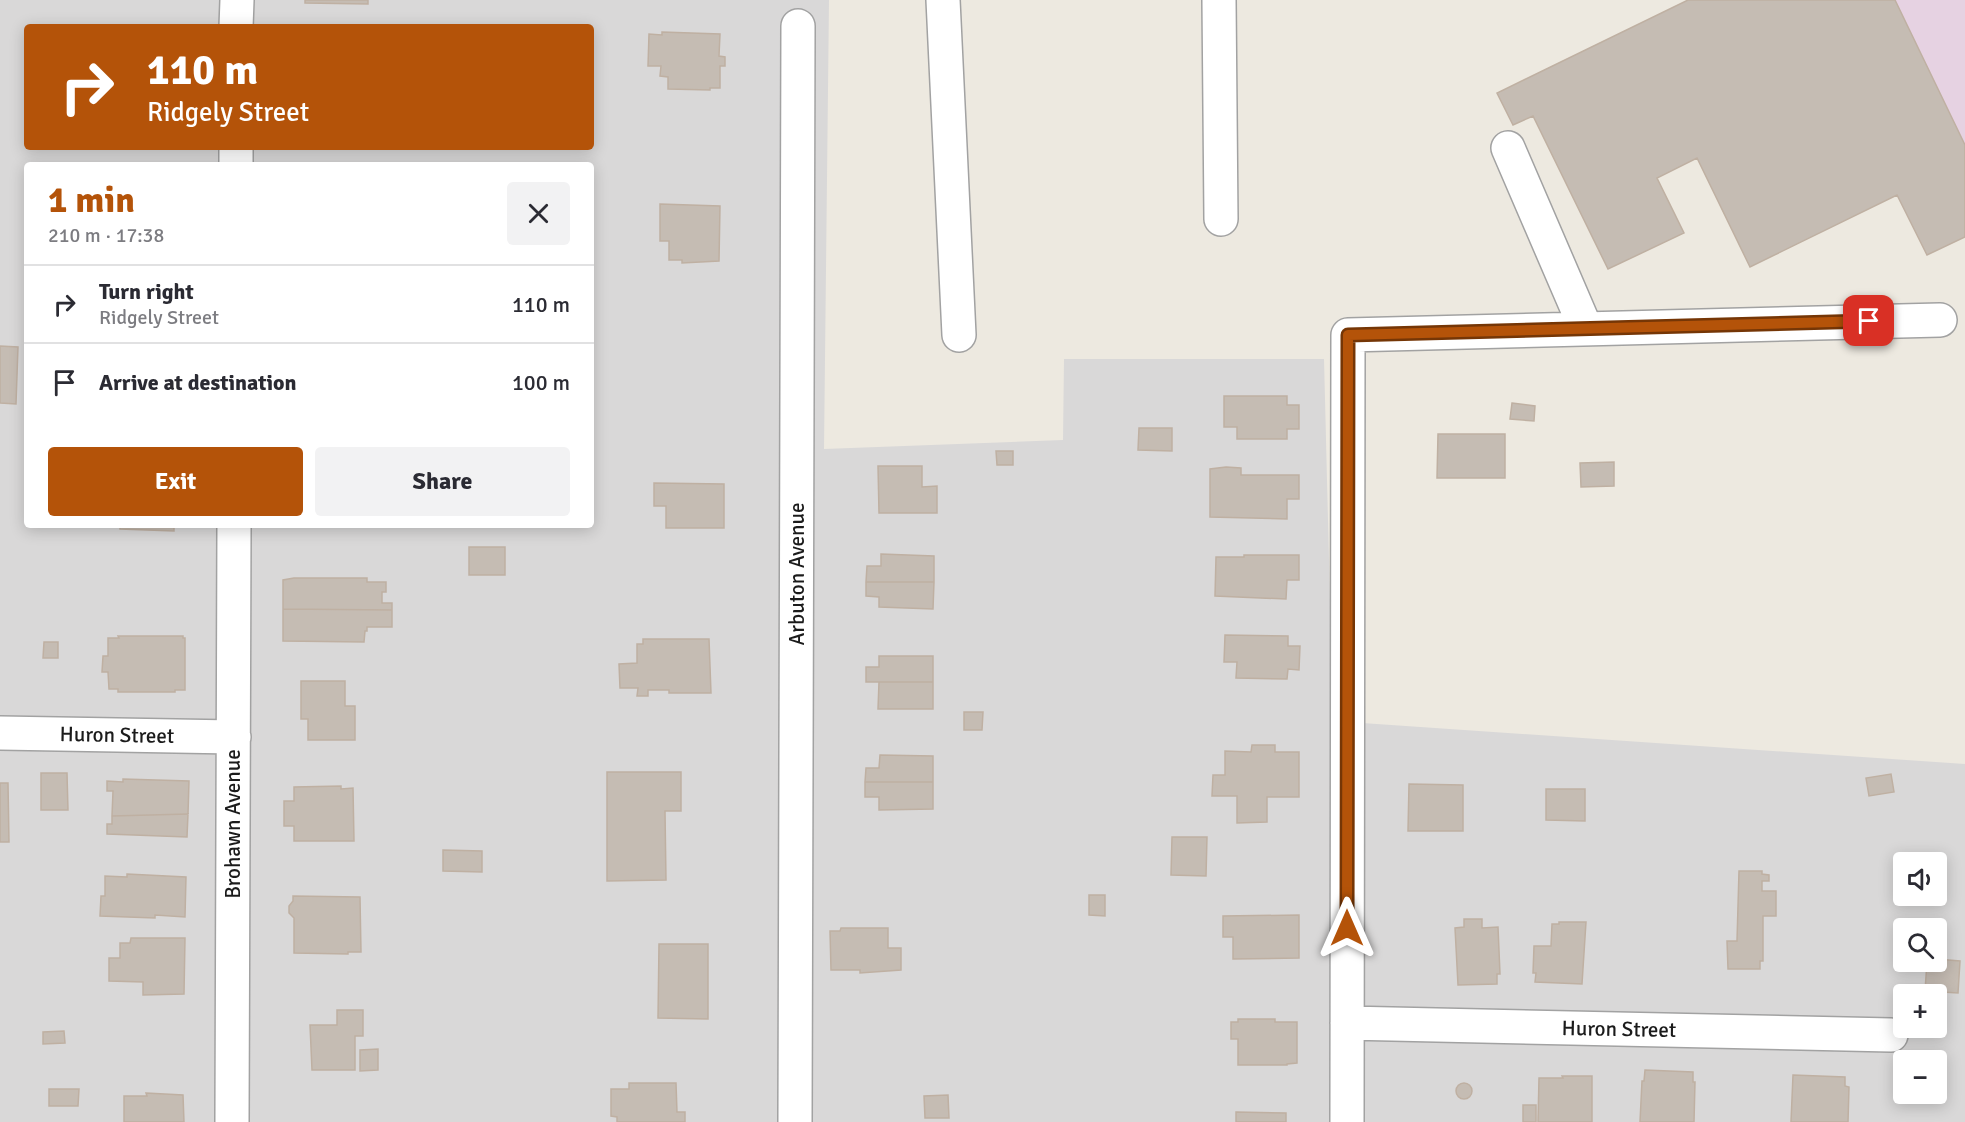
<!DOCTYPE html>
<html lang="en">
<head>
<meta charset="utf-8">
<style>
  body { margin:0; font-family:Signika,sans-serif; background:#f2f2f3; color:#2b2b33; height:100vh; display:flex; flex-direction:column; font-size:22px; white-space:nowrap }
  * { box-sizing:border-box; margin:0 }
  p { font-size:20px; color:#7c7c81 }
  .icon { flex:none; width:33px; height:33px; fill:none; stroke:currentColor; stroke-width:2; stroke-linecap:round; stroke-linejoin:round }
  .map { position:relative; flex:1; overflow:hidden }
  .panel { position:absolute; left:24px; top:162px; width:570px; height:366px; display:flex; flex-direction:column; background:#fff; border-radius:6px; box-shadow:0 3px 15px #0003 }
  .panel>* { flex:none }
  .banner { position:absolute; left:24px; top:24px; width:570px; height:126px; border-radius:6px; box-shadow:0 3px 15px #0003; background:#b45309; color:#fff; overflow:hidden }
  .tools { position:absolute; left:1893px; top:852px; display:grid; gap:12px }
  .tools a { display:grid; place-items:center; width:54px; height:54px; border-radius:6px; background:#fff; box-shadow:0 3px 15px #0003; font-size:30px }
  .pin { position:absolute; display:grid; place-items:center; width:51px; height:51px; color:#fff; margin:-26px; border-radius:12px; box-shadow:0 3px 9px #0006 }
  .me { position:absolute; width:66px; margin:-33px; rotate:0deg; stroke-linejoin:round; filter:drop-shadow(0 0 4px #0008) }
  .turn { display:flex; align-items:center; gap:21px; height:126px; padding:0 24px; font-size:27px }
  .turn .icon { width:78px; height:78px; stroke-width:2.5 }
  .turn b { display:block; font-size:42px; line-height:51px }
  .round { display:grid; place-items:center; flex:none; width:63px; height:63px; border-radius:6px; background:#f2f2f3 }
  .overview { display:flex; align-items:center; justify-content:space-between; height:102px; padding:0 24px }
  h1 { font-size:36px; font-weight:700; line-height:45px; color:#b45309 }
  .button { display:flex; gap:12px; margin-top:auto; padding:12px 24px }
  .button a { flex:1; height:69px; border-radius:6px; background:#b45309; color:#fff; font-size:24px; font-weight:700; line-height:69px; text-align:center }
  .button a+a { background:#f2f2f3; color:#2b2b33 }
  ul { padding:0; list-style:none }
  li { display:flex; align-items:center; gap:18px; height:78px; padding:0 24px; border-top:2px solid #e1e1e2 }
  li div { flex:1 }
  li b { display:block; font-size:22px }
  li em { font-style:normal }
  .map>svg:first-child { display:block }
  .residential { fill:#d9d8d8; fill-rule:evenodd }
  .railway { fill:#e6d2e2 }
  .building { fill:#c5bcb3; stroke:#bfb0a2; stroke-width:1.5 }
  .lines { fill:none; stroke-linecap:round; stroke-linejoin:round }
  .minor-casing { stroke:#a2a2a2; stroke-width:36 }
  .minor { stroke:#fff; stroke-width:33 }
  .route-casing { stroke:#753606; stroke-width:15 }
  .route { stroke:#b45309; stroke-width:10 }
  .labels { text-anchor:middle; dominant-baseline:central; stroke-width:4.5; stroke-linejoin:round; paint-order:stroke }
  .street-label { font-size:21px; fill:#1b1b1b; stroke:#fff }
</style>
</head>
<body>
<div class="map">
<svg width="1965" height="1122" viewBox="0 0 1965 1122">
  <rect width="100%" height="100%" fill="#ede9e0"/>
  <!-- residential -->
  <path class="residential" d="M 0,0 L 829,0 L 824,449 L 1063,440 L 1064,359 L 1324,359 L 1333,721 L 1965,764 L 1965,1122 L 0,1122 ZM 27,27 L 591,27 L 591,147 L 27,147 ZM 27,165 L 591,165 L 591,525 L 27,525 ZM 1904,862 L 1936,862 L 1936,896 L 1904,896 ZM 1904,928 L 1936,928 L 1936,962 L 1904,962 ZM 1904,994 L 1936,994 L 1936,1028 L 1904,1028 ZM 1904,1060 L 1936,1060 L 1936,1094 L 1904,1094 Z"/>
  <!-- railway -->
  <path class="railway" d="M 1883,0 L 1965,0 L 1965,191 Z"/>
  <!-- building -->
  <path class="building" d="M 305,0 L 368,0 L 368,4 L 305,3 Z
    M 1688,0 L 1895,0 L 1965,145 L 1965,237 L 1927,255 L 1897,195 L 1750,267 L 1697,158 L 1657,178 L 1684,233 L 1608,269 L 1533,116 L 1513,125 L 1497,93 Z
    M 662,32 L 720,34 L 719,56 L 725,57 L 725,66 L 720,66 L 720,88 L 710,88 L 710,90 L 668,89 L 668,77 L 660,76 L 661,66 L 648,66 L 649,34 L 662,35 Z
    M 660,204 L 720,206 L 719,261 L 682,263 L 682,260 L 669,260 L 669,241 L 660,241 Z
    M 0,346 L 18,347 L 16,404 L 0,403 Z
    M 1224,396 L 1287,396 L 1287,405 L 1299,405 L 1299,429 L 1287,429 L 1287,439 L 1237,439 L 1237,427 L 1224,427 Z
    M 1512,403 L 1535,406 L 1534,421 L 1510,419 Z
    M 1139,428 L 1172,428 L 1172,451 L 1138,450 Z
    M 1438,434 L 1505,434 L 1505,478 L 1437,478 Z
    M 996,451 L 1013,451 L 1013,465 L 997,465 Z
    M 1614,462 L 1614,486 L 1581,487 L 1580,463 Z
    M 878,466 L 922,466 L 922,487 L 937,486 L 937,513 L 879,513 Z
    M 1226,467 L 1241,468 L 1241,475 L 1299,475 L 1299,499 L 1287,499 L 1287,519 L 1210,517 L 1210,469 Z
    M 654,483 L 724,484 L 724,528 L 666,528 L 666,506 L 654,506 Z
    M 120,525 L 174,525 L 174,531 L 120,529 Z
    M 469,547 L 505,547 L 505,575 L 469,575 Z
    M 881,554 L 934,556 L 934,582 L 866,582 L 867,566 L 881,566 Z
    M 1244,555 L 1299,555 L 1299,580 L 1287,580 L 1286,599 L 1215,596 L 1216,557 L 1244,557 Z
    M 294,578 L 367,578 L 367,582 L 386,582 L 386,592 L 382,592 L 382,603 L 392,603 L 392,610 L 283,609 L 283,580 Z
    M 866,582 L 934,582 L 933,609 L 879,607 L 879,597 L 866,596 Z
    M 283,609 L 392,610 L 392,627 L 367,627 L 367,631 L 365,631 L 364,642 L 283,641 Z
    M 1225,635 L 1288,636 L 1288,646 L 1300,646 L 1299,670 L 1288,669 L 1287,679 L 1236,678 L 1237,662 L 1224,662 Z
    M 118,636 L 183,636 L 183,638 L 185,638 L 185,690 L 175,690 L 175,692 L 118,692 L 118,689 L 109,689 L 108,672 L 102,672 L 103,656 L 108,656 L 108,638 L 119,638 Z
    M 643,639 L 709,639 L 711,693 L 669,693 L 669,690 L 648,690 L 648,696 L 637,696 L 638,688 L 620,688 L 619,664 L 637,663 L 637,644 L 643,644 Z
    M 44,642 L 58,642 L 58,658 L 43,658 Z
    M 879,656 L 933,656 L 933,682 L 866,682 L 866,667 L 879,667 Z
    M 301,681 L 345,681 L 345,706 L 355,706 L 355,740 L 308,740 L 308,719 L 301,719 Z
    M 879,682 L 933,682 L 933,709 L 878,709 Z
    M 964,712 L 983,712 L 982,730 L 964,730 Z
    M 1252,745 L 1275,745 L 1275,752 L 1299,752 L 1299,797 L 1267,797 L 1267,822 L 1237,823 L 1237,796 L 1212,796 L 1213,775 L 1225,775 L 1225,751 L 1251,752 Z
    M 880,755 L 933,756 L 933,782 L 865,782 L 866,768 L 879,768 Z
    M 607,772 L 681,772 L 681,811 L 665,811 L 666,880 L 607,881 Z
    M 41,773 L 67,773 L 68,810 L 41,810 Z
    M 1891,774 L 1894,792 L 1869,796 L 1866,778 Z
    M 123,779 L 189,781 L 188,814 L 112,816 L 113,791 L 107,791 L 107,781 L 123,782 Z
    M 865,782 L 933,782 L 933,809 L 879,810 L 879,797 L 865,797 Z
    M 0,783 L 8,783 L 9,842 L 0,842 Z
    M 1409,784 L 1463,785 L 1463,831 L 1408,831 Z
    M 341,786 L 341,789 L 353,788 L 354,841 L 294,841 L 294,826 L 284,826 L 284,801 L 294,801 L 294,787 Z
    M 1546,789 L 1585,789 L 1585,821 L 1546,820 Z
    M 188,814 L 187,837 L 107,834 L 107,824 L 112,824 L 112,816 Z
    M 1172,837 L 1207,837 L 1206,876 L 1171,875 Z
    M 443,850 L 482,851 L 482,872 L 443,871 Z
    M 1739,871 L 1762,871 L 1762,874 L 1769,875 L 1769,881 L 1762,881 L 1762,891 L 1776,891 L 1776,916 L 1763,916 L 1763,961 L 1760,961 L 1760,969 L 1728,969 L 1727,941 L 1737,941 Z
    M 127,874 L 186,877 L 185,917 L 155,915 L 155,918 L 100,916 L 101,896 L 105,896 L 105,876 L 127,877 Z
    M 1089,895 L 1105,895 L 1105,916 L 1089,915 Z
    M 293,896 L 360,897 L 361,952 L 348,952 L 348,954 L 294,953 L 294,918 L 289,913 L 289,906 L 293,901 Z
    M 1299,915 L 1299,958 L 1233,959 L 1233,937 L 1223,937 L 1223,916 Z
    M 1464,919 L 1482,919 L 1482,928 L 1498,927 L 1500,974 L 1497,974 L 1497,984 L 1458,985 L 1455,928 L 1464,927 Z
    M 1559,922 L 1586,922 L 1582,984 L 1535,982 L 1536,973 L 1533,973 L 1534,946 L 1551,946 L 1552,924 L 1559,924 Z
    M 841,928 L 888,928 L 888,948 L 901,948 L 901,970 L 860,973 L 860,970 L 831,970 L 830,931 L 840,931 Z
    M 131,938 L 185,938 L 184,994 L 143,995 L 143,982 L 109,981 L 109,958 L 120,958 L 120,943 L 130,943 Z
    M 659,944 L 708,944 L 708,1019 L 658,1018 Z
    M 1936,959 L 1960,961 L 1958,993 L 1925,991 L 1927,962 L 1936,962 Z
    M 337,1010 L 363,1010 L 363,1036 L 355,1036 L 355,1070 L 312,1070 L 310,1025 L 337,1025 Z
    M 1238,1019 L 1275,1019 L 1275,1022 L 1297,1022 L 1297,1063 L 1287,1064 L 1287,1065 L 1238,1065 L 1238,1039 L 1231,1039 L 1231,1022 L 1238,1022 Z
    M 64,1031 L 65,1043 L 43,1044 L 43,1032 Z
    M 378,1049 L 378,1070 L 360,1071 L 360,1050 Z
    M 1645,1070 L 1693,1072 L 1693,1082 L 1695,1082 L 1694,1122 L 1640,1122 L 1642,1081 L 1644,1081 Z
    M 1793,1075 L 1845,1077 L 1845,1086 L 1849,1087 L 1848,1122 L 1791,1122 Z
    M 1562,1076 L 1592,1076 L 1592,1122 L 1538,1122 L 1539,1078 L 1563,1078 Z
    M1456 1091a8 8 0 1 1 16 0a8 8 0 1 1-16 0Z
    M 629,1083 L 676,1083 L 677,1112 L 685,1112 L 685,1122 L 617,1122 L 617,1117 L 611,1116 L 611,1089 L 629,1089 Z
    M 49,1089 L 79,1089 L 78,1106 L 49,1106 Z
    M 146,1093 L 183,1095 L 184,1122 L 124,1122 L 124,1096 L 147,1096 Z
    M 948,1095 L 949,1118 L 925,1118 L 924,1096 Z
    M 1523,1105 L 1536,1105 L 1536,1122 L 1523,1122 Z
    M 1236,1112 L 1286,1113 L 1286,1122 L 1236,1122 Z"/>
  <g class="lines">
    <defs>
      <path id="minor" d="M 943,0 L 959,335
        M 1219,0 L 1221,219
        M 236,27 L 237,0
        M 1508,148 L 1586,329
        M 236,165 L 236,147
        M 0,733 L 234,737
        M 1347,1023 L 1891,1035
        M 232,1122 L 234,525
        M 795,1122 L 798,26
        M 1347,1122 L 1348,335 L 1940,320"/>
    </defs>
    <!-- minor casing -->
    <use href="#minor" class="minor-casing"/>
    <!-- minor -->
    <use href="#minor" class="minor"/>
  </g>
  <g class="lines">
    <defs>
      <path id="route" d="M 1347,928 L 1348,335 L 1869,321"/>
    </defs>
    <!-- route casing -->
    <use href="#route" class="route-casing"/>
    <!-- route -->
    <use href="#route" class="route"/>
  </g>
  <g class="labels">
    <!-- street labels -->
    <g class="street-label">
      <text transform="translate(797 574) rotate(-90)">Arbuton Avenue</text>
      <text transform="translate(117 735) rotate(1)">Huron Street</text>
      <text transform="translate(233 824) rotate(-90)">Brohawn Avenue</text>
      <text transform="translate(1619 1029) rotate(1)">Huron Street</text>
    </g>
  </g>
</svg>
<div class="tools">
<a><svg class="icon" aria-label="sound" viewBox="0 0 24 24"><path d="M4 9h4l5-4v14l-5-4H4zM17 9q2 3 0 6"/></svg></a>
<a><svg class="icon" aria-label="search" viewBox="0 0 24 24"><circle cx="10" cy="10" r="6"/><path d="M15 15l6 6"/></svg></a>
<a>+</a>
<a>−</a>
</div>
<div class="pin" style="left:1869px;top:321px;background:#d93025"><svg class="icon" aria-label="arrive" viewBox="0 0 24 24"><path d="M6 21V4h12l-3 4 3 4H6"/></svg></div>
<svg class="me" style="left:1347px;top:928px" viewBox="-20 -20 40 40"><path d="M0-17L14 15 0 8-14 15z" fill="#b45309" stroke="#fff" stroke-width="4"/></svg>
<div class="banner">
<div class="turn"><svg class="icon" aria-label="right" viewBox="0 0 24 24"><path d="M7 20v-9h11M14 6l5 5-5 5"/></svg><div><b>110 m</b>Ridgely Street</div></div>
</div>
<section class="panel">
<div class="overview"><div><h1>1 min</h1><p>210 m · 17:38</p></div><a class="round"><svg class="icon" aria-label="close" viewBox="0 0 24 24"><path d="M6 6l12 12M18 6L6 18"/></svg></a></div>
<ul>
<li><svg class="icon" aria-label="right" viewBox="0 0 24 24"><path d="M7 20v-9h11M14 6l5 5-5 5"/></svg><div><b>Turn right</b><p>Ridgely Street</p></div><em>110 m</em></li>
<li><svg class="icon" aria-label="arrive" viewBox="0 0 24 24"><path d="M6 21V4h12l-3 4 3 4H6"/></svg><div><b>Arrive at destination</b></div><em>100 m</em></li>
</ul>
<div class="button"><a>Exit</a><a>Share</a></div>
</section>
</div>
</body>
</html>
